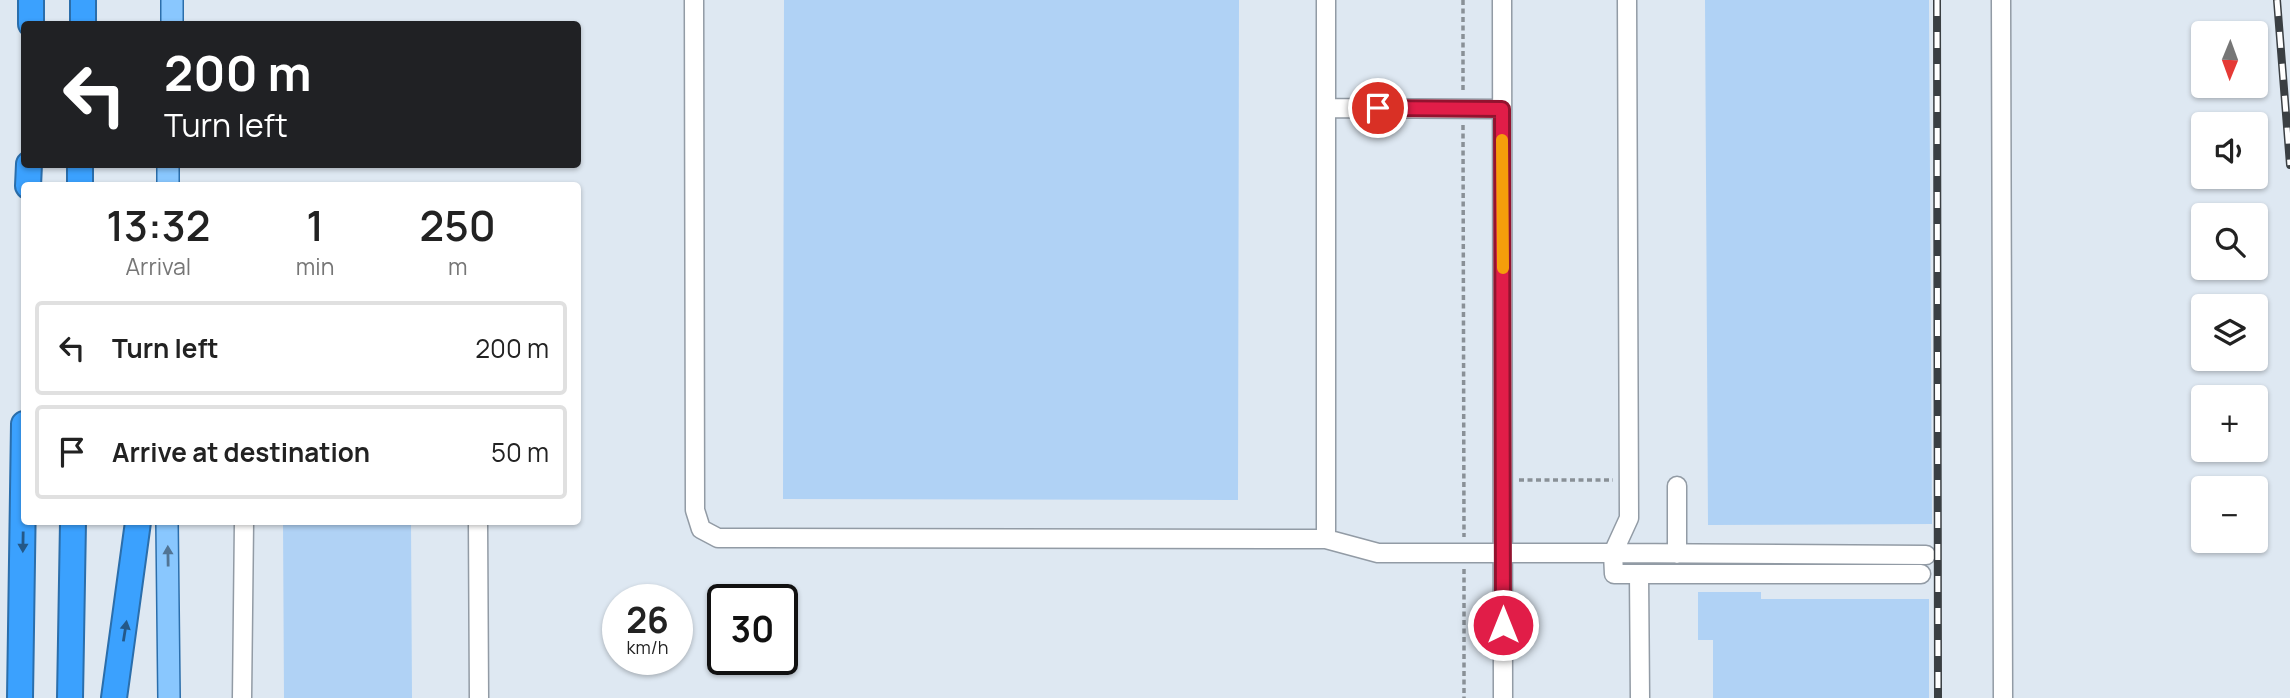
<!DOCTYPE html>
<html lang="en">
<head>
<meta charset="utf-8">
<style>
  body { margin:0; font-family:Manrope,sans-serif; background:#f2f2f2; color:#222; height:100vh; display:flex; flex-direction:column; font-size:26px; white-space:nowrap }
  * { box-sizing:border-box; margin:0 }
  p { font-size:23px; color:#767676 }
  .icon { flex:none; width:38px; height:38px; fill:none; stroke:currentColor; stroke-width:2; stroke-linecap:round; stroke-linejoin:round }
  .map { position:relative; flex:1; overflow:hidden }
  .details { position:absolute; left:21px; top:182px; width:560px; height:343px; display:flex; flex-direction:column; background:#fff; border-radius:7px; box-shadow:0 2px 5px #0004 }
  .details>* { flex:none }
  .hud { position:absolute; left:21px; top:21px; width:560px; height:147px; border-radius:7px; box-shadow:0 2px 5px #0004; background:#202124; color:#fff; overflow:hidden }
  .needle { width:46px; rotate:181deg }
  .tools { position:absolute; left:2191px; top:21px; display:grid; gap:14px }
  .tools a { display:grid; place-items:center; width:77px; height:77px; border-radius:7px; background:#fff; box-shadow:0 2px 5px #0004; font-size:35px }
  .speed { position:absolute; left:602px; top:584px; display:flex; gap:14px; font-size:35px; font-weight:700; text-align:center }
  .speed>* { display:grid; place-content:center; width:91px; height:91px; border-radius:50%; background:#fff; box-shadow:0 2px 5px #0004; line-height:1 }
  .speed small { font-size:18px; font-weight:400 }
  .speed .limit { border:4px solid #111; border-radius:10px; background:#fff; color:#111 }
  .pin { position:absolute; display:grid; place-items:center; width:60px; height:60px; color:#fff; margin:-30px; border:4px solid #fff; border-radius:50%; box-shadow:0 2px 7px #0007 }
  .me { position:absolute; width:77px; margin:-38px; rotate:0deg; stroke-linejoin:round; filter:drop-shadow(0 0 5px #0008) }
  .turn { display:flex; align-items:center; gap:24px; height:147px; padding:0 28px; font-size:32px }
  .turn .icon { width:91px; height:91px; stroke-width:2.5 }
  .turn b { display:block; font-size:49px; line-height:60px }
  .eta { display:flex; justify-content:space-evenly; align-items:center; height:119px; text-align:center }
  .eta b { font-size:42px; font-weight:600; line-height:49px }
  ul { padding:0; list-style:none }
  li { display:flex; align-items:center; gap:21px; height:94px; margin:0 14px 10px; padding:0 14px; border:4px solid #e0e0e0; border-radius:7px }
  li div { flex:1 }
  li b { display:block; font-size:26px }
  li em { font-style:normal }
  .map>svg:first-child { display:block }
  .building { fill:#b0d2f5 }
  .lines { fill:none; stroke-linecap:round; stroke-linejoin:round }
  .minor-casing { stroke:#929ba5; stroke-width:21 }
  .major-casing { stroke:#2b6eab; stroke-width:24 }
  .highway-casing { stroke:#2b6eab; stroke-width:28 }
  .path { stroke:#899097; stroke-width:3.5; stroke-dasharray:5 3.5; stroke-linecap:butt }
  .minor { stroke:#fff; stroke-width:18 }
  .major { stroke:#89c7fe; stroke-width:21 }
  .highway { stroke:#3ba1fe; stroke-width:24 }
  .rail-casing { stroke:#3a3f43; stroke-width:8 }
  .rail { stroke:#fff; stroke-width:5; stroke-dasharray:16; stroke-linecap:butt }
  .oneway { fill:#245888 }
  .oneway2 { fill:#517494 }
  .route-casing { stroke:#92132f; stroke-width:18 }
  .route { stroke:#e11d48; stroke-width:12 }
  .slow { stroke:#f59e0b; stroke-width:12 }
</style>
</head>
<body>
<div class="map">
<svg width="2290" height="698" viewBox="0 0 2290 698">
  <rect width="100%" height="100%" fill="#dee8f2"/>
  <!-- building -->
  <path class="building" d="M 784,0 L 1239,0 L 1238,500 L 783,499 Z
    M 1705,0 L 1929,0 L 1932,524 L 1708,525 Z
    M 283,522 L 411,522 L 412,698 L 284,698 Z
    M 1698,592 L 1761,592 L 1761,599 L 1929,599 L 1929,698 L 1713,698 L 1713,640 L 1698,640 Z"/>
  <g class="lines">
    <defs>
      <path id="minor" d="M 694,0 L 695,510 L 701,529 L 718,538 L 1326,539 L 1326,0
        M 1502,0 L 1503,698
        M 2001,0 L 2003,698
        M 1326,108 L 1502,109
        M 478,522 L 479,698
        M 1326,539 L 1378,553 L 1613,553 L 1629,518 L 1627,0
        M 1677,554 L 1677,486
        M 1639,574 L 1640,698
        M 1921,574 L 1614,574 L 1613,553 L 1926,555
        M 242,698 L 244,522"/>
      <path id="major" d="M 172,24 L 172,0
        M 168,186 L 168,164
        M 167,522 L 169,698"/>
      <path id="highway" d="M 31,24 L 31,0
        M 83,24 L 83,0
        M 28,186 L 29,164
        M 80,186 L 80,164
        M 20,698 L 24,424
        M 70,698 L 73,522
        M 114,698 L 138,522"/>
    </defs>
    <!-- minor casing -->
    <use href="#minor" class="minor-casing"/>
    <!-- major casing -->
    <use href="#major" class="major-casing"/>
    <!-- highway casing -->
    <use href="#highway" class="highway-casing"/>
    <!-- path -->
    <path class="path" d="M 1463,0 L 1463,92
      M 1463,125 L 1464,537
      M 1519,480 L 1613,480
      M 1464,569 L 1464,698"/>
    <!-- minor -->
    <use href="#minor" class="minor"/>
    <!-- major -->
    <use href="#major" class="major"/>
    <!-- highway -->
    <use href="#highway" class="highway"/>
    <defs>
      <path id="rail" d="M 1937,0 L 1938,698
        M 2277,0 L 2290,165"/>
    </defs>
    <!-- rail casing -->
    <use href="#rail" class="rail-casing"/>
    <!-- rail -->
    <use href="#rail" class="rail"/>
  </g>
  <!-- one-way arrows -->
  <defs><path id="oneway-solid" d="M-6-.8H1V-3.2L6.5 0L1 3.2V.8H-6Z" transform="scale(1.75)"/></defs>
  <g class="oneway">
    <use href="#oneway-solid" transform="translate(23 542) rotate(91)"/>
    <use href="#oneway-solid" transform="translate(125 631) rotate(-81)"/>
  </g>
  <use class="oneway2" href="#oneway-solid" transform="translate(168 556) rotate(-91)"/>
  <g class="lines">
    <defs>
      <path id="route" d="M 1378,108 L 1502,109 L 1503,625"/>
    </defs>
    <!-- route casing -->
    <use href="#route" class="route-casing"/>
    <!-- route -->
    <use href="#route" class="route"/>
    <!-- slow -->
    <path class="slow" d="M 1502,140 L 1503,268"/>
  </g>
</svg>
<div class="tools">
<a><svg class="needle" viewBox="-14 -14 28 28"><path d="M0-13l5 13h-10z" fill="#e53935"/><path d="M0 13l5-13h-10z" fill="#767676"/></svg></a>
<a><svg class="icon" aria-label="sound" viewBox="0 0 24 24"><path d="M4 9h4l5-4v14l-5-4H4zM17 9q2 3 0 6"/></svg></a>
<a><svg class="icon" aria-label="search" viewBox="0 0 24 24"><circle cx="10" cy="10" r="6"/><path d="M15 15l6 6"/></svg></a>
<a><svg class="icon" aria-label="layers" viewBox="0 0 24 24"><path d="M12 4l9 5-9 5-9-5zM3 14l9 5 9-5"/></svg></a>
<a>+</a>
<a>−</a>
</div>
<div class="speed"><div>26<small>km/h</small></div><div class="limit">30</div></div>
<div class="pin" style="left:1378px;top:108px;background:#d93025"><svg class="icon" aria-label="arrive" viewBox="0 0 24 24"><path d="M6 21V4h12l-3 4 3 4H6"/></svg></div>
<svg class="me" style="left:1503px;top:625px" viewBox="-20 -20 40 40"><circle r="17" fill="#e11d48" stroke="#fff" stroke-width="3"/><path d="M0-11L8 9 0 5-8 9z" fill="#fff"/></svg>
<div class="hud">
<div class="turn"><svg class="icon" aria-label="left" viewBox="0 0 24 24"><path d="M17 20v-9H6M10 6l-5 5 5 5"/></svg><div><b>200 m</b>Turn left</div></div>
</div>
<section class="details">
<div class="eta">
<div><b>13:32</b><p>Arrival</p></div>
<div><b>1</b><p>min</p></div>
<div><b>250</b><p>m</p></div>
</div>
<ul>
<li><svg class="icon" aria-label="left" viewBox="0 0 24 24"><path d="M17 20v-9H6M10 6l-5 5 5 5"/></svg><div><b>Turn left</b></div><em>200 m</em></li>
<li><svg class="icon" aria-label="arrive" viewBox="0 0 24 24"><path d="M6 21V4h12l-3 4 3 4H6"/></svg><div><b>Arrive at destination</b></div><em>50 m</em></li>
</ul>
</section>
</div>
</body>
</html>
